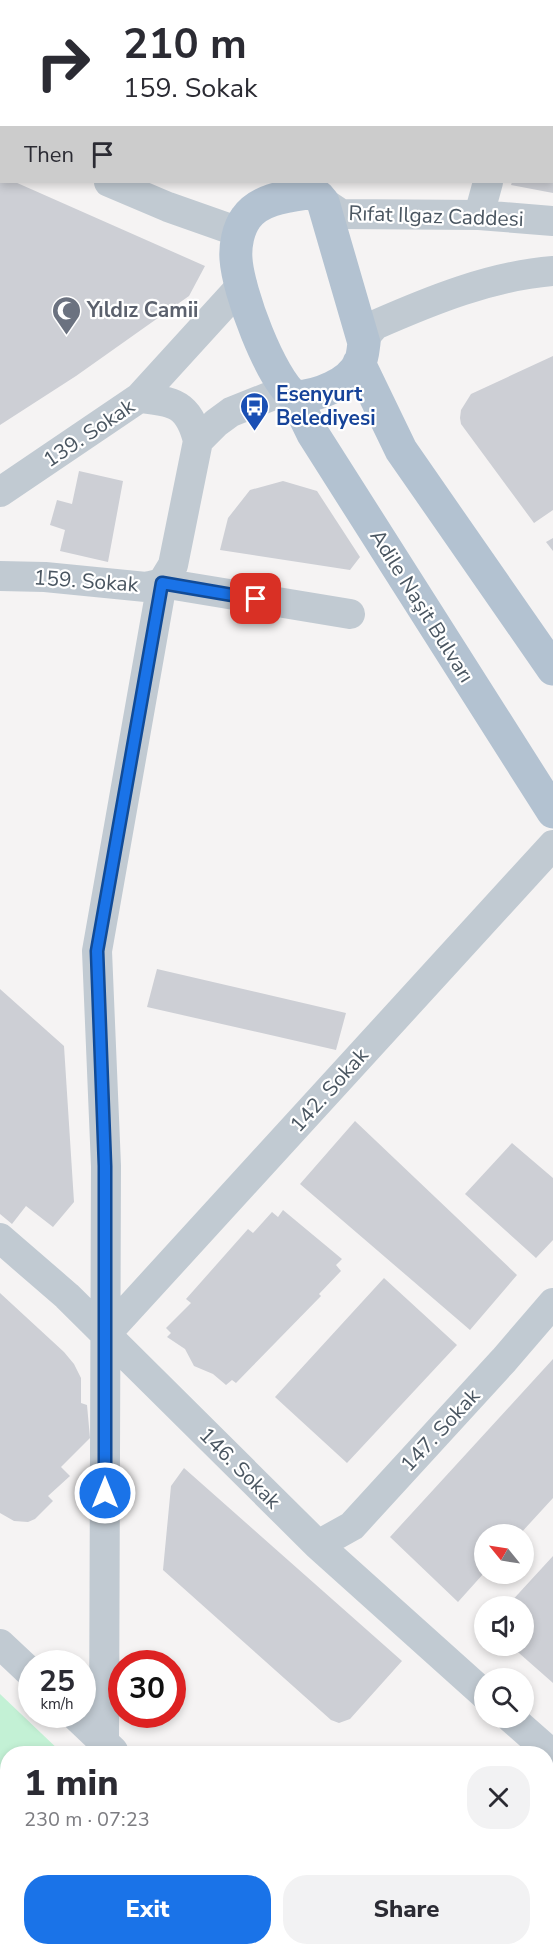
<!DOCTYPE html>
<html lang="en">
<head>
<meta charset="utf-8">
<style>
  body { margin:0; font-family:"Nunito Sans",sans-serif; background:#f2f2f3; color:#2b2b33; height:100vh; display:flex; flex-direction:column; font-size:22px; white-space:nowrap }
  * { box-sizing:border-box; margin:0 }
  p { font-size:20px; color:#7c7c81 }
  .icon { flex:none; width:33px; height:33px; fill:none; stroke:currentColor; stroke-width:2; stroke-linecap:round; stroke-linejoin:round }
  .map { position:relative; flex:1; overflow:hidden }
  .drawer { position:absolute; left:0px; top:1746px; width:554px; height:210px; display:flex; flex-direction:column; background:#fff; border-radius:24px 24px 0 0; box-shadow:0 3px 9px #0003 }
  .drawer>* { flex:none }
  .banner { position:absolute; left:0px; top:0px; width:554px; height:183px; box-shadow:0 3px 9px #0003; background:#fff; color:#2b2b33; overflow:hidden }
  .needle { width:39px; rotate:300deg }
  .tools { position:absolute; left:474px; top:1524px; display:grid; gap:12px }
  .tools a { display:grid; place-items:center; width:60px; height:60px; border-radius:50%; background:#fff; box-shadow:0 3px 9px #0003; font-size:30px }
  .speed { position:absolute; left:18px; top:1650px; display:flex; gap:12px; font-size:30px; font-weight:700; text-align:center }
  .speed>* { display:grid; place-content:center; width:78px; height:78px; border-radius:50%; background:#fff; box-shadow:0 3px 9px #0003; line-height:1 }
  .speed small { font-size:15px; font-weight:400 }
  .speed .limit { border:9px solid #d22; background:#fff; color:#111 }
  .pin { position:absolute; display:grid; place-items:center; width:51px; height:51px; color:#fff; margin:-26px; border-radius:12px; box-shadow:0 3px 9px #0006 }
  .me { position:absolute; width:66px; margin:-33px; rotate:0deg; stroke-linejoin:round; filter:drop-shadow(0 0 4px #0008) }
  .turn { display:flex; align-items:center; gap:21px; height:126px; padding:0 24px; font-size:27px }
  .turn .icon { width:78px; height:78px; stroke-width:2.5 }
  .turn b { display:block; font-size:42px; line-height:51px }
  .then { display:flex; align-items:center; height:57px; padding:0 24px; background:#0003; gap:12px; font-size:22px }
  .round { display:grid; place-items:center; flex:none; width:63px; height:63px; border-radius:24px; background:#f2f2f3 }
  .overview { display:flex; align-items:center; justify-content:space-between; height:102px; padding:0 24px }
  h1 { font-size:36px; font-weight:800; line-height:45px }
  .primary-button { display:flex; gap:12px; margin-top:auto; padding:12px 24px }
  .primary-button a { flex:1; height:69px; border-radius:24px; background:#1a73e8; color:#fff; font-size:24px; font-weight:800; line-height:69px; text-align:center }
  .primary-button a+a { background:#f2f2f3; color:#2b2b33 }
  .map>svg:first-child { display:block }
  .green { fill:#c3f1d5 }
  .building { fill:#cdcfd5 }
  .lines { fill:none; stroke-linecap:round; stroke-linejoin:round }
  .highway-casing { stroke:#7690ad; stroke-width:35 }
  .minor { stroke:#c1cad2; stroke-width:30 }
  .major { stroke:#b3c2d1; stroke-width:33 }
  .highway { stroke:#8ba5c1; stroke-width:33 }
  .route-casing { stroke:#114b97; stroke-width:15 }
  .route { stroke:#1a73e8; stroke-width:10 }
  .labels { text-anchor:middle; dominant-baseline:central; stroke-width:4.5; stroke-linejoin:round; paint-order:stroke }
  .street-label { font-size:21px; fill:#4a5661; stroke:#fff }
  .worship-label { font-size:21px; font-weight:bold; fill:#5b616d; stroke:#fff; text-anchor:start }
  .transit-label { font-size:21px; font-weight:bold; fill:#164399; stroke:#fff; text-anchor:start }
</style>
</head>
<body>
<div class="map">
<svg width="553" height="1956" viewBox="0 0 553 1956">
  <rect width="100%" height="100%" fill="#f5f3f3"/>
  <!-- green -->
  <path class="green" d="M 0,1694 L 62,1753 L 8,1754 L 7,1784 L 0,1778 Z
    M 200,1949 L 277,1949 L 286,1956 L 209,1956 Z"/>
  <!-- building -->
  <path class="building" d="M 0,182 L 15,182 L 205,266 L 189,296 L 76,376 L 0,425 Z
    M 512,182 L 553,182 L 553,193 L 511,185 Z
    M 553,356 L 553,510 L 534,523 L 461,424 L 460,418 L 461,410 L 471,394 Z
    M 79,471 L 123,481 L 108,562 L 60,551 L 65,530 L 50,525 L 57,500 L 72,504 Z
    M 283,481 L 317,491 L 360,557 L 350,570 L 220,550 L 228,518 L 250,490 Z
    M 553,538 L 553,551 L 546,542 Z
    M 157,969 L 346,1013 L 336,1050 L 147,1007 Z
    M 0,989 L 64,1046 L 74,1202 L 53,1227 L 26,1206 L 12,1224 L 0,1214 Z
    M 355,1121 L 517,1275 L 470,1330 L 300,1184 Z
    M 512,1143 L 553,1178 L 553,1240 L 536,1258 L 465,1194 Z
    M 283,1210 L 342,1259 L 336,1265 L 341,1271 L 319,1294 L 321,1296 L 236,1383 L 232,1380 L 226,1385 L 213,1374 L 194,1366 L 185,1349 L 167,1337 L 171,1333 L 166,1328 L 191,1303 L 186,1299 L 248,1229 L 253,1233 L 272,1212 L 278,1217 Z
    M 384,1278 L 457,1345 L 347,1463 L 275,1397 Z
    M 0,1293 L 64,1352 L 74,1364 L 81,1378 L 81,1403 L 87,1405 L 90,1438 L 61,1467 L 70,1476 L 48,1496 L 53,1501 L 35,1519 L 28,1522 L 14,1521 L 0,1513 Z
    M 553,1359 L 553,1498 L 520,1534 L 484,1534 L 484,1573 L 458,1602 L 390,1537 Z
    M 184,1468 L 402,1661 L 350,1719 L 339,1723 L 331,1720 L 163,1570 L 171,1486 Z
    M 553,1556 L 553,1683 L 511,1646 L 524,1646 L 524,1606 L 507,1606 Z
    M 553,1816 L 553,1887 L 546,1881 L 546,1824 Z"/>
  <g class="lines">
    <defs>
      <path id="highway" d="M 0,1802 L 8,1808
        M 0,1869 L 8,1877
        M 18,1948 L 26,1956
        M 84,1948 L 92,1956
        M 175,1948 L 184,1956"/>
    </defs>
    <!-- highway casing -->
    <use href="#highway" class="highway-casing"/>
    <!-- minor -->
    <path class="minor" d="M 533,2 L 533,0
      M 0,135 L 2,136
      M 109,182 L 168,207 L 239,232
      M 323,202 L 341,214 L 479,215 L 553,221
      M 479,215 L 488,182
      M 364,343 L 368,333 L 375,325 C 432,300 491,276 553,271
      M 198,441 L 216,423 L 231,412 L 286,390
      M 0,492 L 139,398 L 242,285
      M 0,576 L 45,577 L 146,587 L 162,583 L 350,614
      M 0,1238 L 67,1296 L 318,1545 L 484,1694
      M 105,1335 L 553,845
      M 318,1545 L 352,1526 L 504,1360 L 553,1303
      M 0,1644 L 32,1674
      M 74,1714 L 113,1751
      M 511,1718 L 553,1755
      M 104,1743 L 106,1166 L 97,951 L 162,583 L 173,565 L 198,441 C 189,404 174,401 139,398
      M 320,1948 L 328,1956
      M 349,1956 L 356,1948"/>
    <!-- major -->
    <path class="major" d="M 263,2 L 263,0
      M 312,2 L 312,0
      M 308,193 L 318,196 L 323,202 L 364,343 C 363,349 363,356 360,362 C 350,384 318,396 295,397 C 270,378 238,291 236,259 C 235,246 238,229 246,218 C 259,199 287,196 308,193 Z
      M 359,363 L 401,450 L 553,669
      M 295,397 L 313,434 L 553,812"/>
    <!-- highway -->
    <use href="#highway" class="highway"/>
  </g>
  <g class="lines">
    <defs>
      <path id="route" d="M 105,1493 L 105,1166 L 97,951 L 162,583 L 256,599"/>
    </defs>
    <!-- route casing -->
    <use href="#route" class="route-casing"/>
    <!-- route -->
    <use href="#route" class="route"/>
  </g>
  <!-- icons -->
  <defs>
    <symbol id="mosque-pin" viewBox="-11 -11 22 30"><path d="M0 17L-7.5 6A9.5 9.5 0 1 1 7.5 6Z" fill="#6b7280" stroke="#fff"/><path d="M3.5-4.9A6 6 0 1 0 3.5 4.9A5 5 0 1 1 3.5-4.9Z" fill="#fff"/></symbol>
    <symbol id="bus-pin" viewBox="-11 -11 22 30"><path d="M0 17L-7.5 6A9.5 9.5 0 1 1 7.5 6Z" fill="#1a4fb4" stroke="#fff"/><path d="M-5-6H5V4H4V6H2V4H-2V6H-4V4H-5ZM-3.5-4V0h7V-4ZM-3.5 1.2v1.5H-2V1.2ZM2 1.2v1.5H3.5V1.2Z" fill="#fff"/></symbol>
  </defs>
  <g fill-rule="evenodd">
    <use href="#mosque-pin" x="50" y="294" width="33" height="45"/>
    <use href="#bus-pin" x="238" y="390" width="33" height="45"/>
  </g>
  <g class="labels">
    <!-- street labels -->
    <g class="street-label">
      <text transform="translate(436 216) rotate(2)">Rıfat Ilgaz Caddesi</text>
      <text transform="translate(89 433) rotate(-34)">139. Sokak</text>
      <text transform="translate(86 581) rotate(4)">159. Sokak</text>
      <text transform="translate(422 606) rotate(58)">Adile Naşit Bulvarı</text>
      <text transform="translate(329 1090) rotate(-48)">142. Sokak</text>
      <text transform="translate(440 1430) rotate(-47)">147. Sokak</text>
      <text transform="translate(240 1468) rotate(45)">146. Sokak</text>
    </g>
    <!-- worship labels -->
    <g class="worship-label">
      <text x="87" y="310">Yıldız Camii</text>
    </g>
    <!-- transit labels -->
    <g class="transit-label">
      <text x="276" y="394">Esenyurt<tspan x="276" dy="24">Belediyesi</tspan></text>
    </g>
  </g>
</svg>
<div class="tools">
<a><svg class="needle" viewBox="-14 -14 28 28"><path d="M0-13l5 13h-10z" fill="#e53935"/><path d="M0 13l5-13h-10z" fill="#7c7c81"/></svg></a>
<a><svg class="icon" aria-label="sound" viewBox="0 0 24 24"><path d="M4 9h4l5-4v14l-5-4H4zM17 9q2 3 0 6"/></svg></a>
<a><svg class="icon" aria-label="search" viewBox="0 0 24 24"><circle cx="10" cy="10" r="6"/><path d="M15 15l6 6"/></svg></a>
</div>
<div class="speed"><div>25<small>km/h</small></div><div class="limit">30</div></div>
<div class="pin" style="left:256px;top:599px;background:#d93025"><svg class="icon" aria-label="arrive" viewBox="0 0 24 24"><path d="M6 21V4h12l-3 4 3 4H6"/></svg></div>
<svg class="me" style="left:105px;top:1493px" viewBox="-20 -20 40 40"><circle r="17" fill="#1a73e8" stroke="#fff" stroke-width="3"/><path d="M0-11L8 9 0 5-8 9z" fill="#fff"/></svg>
<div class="banner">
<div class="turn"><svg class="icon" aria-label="right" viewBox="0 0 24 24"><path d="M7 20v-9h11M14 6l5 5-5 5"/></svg><div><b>210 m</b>159. Sokak</div></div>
<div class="then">Then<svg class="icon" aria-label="arrive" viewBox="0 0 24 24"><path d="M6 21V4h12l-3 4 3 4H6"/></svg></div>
</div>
<section class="drawer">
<div class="overview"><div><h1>1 min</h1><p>230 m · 07:23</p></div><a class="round"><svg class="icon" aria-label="close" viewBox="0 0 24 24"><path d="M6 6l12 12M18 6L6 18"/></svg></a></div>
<div class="primary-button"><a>Exit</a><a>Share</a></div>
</section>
</div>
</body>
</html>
